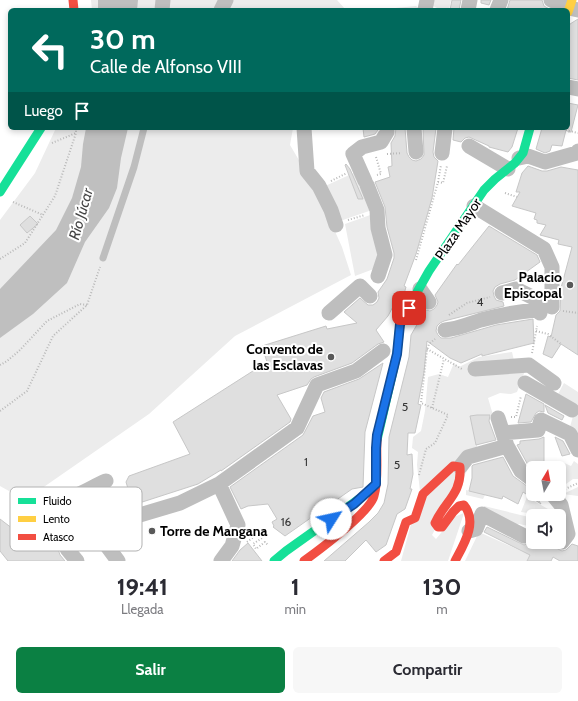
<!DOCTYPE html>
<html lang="es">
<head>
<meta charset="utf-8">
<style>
  body { margin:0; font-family:Cabin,sans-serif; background:#f7f7f7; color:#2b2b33; height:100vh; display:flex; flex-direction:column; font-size:15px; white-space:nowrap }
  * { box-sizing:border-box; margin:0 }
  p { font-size:13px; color:#7c7c81 }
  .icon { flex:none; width:22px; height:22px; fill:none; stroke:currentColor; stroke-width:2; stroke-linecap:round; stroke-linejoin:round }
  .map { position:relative; height:561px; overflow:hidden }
  .details { display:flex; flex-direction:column; background:#fff; flex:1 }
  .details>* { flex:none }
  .top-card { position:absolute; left:8px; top:8px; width:562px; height:122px; border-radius:6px; box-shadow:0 2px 6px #0003; background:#00695c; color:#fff; overflow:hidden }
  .needle { width:26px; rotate:10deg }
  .buttons { position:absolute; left:526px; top:461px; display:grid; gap:8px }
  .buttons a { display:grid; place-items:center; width:40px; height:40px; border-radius:6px; background:#fff; box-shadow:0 2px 6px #0003; font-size:20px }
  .pin { position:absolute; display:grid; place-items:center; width:34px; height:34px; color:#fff; margin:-17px; border-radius:8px; box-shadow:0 2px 6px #0006 }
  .me { position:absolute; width:44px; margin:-22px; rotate:55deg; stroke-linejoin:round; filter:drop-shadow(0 0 3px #0008) }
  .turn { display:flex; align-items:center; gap:14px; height:84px; padding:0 16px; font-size:18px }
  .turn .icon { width:52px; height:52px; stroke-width:2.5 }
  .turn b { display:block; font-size:28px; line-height:34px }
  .then { display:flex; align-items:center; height:38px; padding:0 16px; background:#0003; gap:8px; font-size:15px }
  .eta { display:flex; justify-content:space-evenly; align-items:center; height:68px; text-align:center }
  .eta b { font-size:24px; font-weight:800; line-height:28px }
  .cta { display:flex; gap:8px; margin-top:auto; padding:8px 16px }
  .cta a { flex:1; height:46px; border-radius:6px; background:#0b8043; color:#fff; font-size:16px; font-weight:800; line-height:46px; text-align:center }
  .cta a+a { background:#f7f7f7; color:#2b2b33 }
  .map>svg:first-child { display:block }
  .green { fill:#ececec }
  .water { fill:#bfbfbf }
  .building { fill:#dfdfdf; stroke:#c7c7c7 }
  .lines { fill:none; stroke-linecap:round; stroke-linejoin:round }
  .path { stroke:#b9b9b9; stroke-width:2; stroke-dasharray:1 2; stroke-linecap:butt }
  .lane { stroke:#bebebe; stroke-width:7 }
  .street { stroke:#bebebe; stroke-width:15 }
  .fast { stroke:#16e098; stroke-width:9 }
  .slow { stroke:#ffcf43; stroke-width:9 }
  .jam { stroke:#f24e42; stroke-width:9 }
  .route-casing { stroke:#114b97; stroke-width:10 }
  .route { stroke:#1a73e8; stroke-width:7 }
  .poi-dot { fill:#595959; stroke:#fff; stroke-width:1.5 }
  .labels { text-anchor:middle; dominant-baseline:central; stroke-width:4; stroke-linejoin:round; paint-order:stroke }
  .number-label { font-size:12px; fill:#383838 }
  .street-label { font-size:14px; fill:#000; stroke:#fff }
  .poi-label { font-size:14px; font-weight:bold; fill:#000; stroke:#fff; text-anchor:end }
  .water-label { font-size:15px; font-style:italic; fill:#444; stroke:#fff }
  .key { fill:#fff; stroke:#b2b2b2; stroke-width:1 }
  .key-label { font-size:11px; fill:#000 }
</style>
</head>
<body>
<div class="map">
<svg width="578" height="561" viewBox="0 0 578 561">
  <rect width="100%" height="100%" fill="#fff"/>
  <!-- green -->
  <path class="green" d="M 91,0 L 337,0 L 346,10 L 92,10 Z
    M 430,0 L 451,0 L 449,10 L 437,10 L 437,8 L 429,4 Z
    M 416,6 L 420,9 L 420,10 L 385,9 Z
    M 56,128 L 293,128 L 290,145 L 316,189 L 342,247 L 351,275 L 235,336 L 149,414 L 25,500 L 0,486 L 0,220 L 35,173 Z
    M 358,171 L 372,210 L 340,221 L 323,187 Z
    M 373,214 L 379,267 L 355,276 L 345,224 Z
    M 512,352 L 516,369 L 526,368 L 517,392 L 511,394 L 500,393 L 488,398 L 493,415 L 471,416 L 478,451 L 432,535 L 436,539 L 454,517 L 464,513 L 448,561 L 401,561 L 420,491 L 417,465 L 418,452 L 412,448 L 413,437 L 421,431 L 425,411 L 428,377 L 439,374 L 448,377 L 454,363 L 459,367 L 479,357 Z
    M 564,383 L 578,392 L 578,409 L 557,396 Z
    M 574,413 L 578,414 L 578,449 L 569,430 Z
    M 574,461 L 578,464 L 578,479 L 573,479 L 559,489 L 558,468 L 562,462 L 571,466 Z
    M 489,487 L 483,499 L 466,495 L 466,490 L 478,493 Z
    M 578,487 L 578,496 L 563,494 Z
    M 527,497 L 548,509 L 547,516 L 521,512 Z
    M 484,506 L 533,518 L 533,527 L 519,524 L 509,526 L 482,513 Z
    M 479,532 L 530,555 L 527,560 L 529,561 L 465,561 Z"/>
  <!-- water -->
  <path class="water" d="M 98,0 L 138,0 L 137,10 L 98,10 Z
    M 86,128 L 128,128 L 121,158 L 117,188 L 109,208 L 85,242 L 67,283 L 33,314 L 0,338 L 0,289 L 56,230 L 72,198 L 81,167 L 83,144 Z"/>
  <!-- building -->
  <path class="building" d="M 452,0 L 461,0 L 459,10 L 450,10 Z
    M 481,0 L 491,0 L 489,5 L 481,3 Z
    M 510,0 L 542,0 L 544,6 L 551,10 L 507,10 Z
    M 578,19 L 578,80 L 568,78 L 568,29 L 570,24 Z
    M 568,103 L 578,105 L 571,132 L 568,132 Z
    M 363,128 L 378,128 L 378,130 L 375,134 L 364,137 Z
    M 396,128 L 405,128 L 407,153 L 409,157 L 412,160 L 416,161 L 421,159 L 424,155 L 423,128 L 436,128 L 433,152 L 434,157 L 438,161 L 432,198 L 416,254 L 404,286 L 406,287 L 404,294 L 405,297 L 398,302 L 396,301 L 388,316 L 376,330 L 384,342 L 378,344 L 352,363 L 314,377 L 311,379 L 307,385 L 277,395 L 291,419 L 290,422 L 221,471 L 221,470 L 198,484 L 133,505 L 126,482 L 129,476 L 190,454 L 173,422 L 267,362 L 262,346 L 326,326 L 327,329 L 357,323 L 344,312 L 360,298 L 368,305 L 373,305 L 377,302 L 379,298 L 378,292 L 387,279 L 394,258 L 394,253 L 387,227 L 385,207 L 375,182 L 390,177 L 388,167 L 392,166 L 391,143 L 395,136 Z
    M 454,128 L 518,128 L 512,147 L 508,152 L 489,147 L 489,146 L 469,137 L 465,138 L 461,142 L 453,140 Z
    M 542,128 L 557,128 L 566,130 L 562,146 L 552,145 L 550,151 L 545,153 L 536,149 Z
    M 346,164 L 350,169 L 363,199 L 358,199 L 345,165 Z
    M 528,166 L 542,171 L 547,171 L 561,167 L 578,170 L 578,355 L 561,344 L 552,358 L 543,354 L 548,336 L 551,337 L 556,315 L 560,311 L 561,288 L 572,247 L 558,244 L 559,240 L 540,235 L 546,225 L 537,223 L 537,220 L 534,219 L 536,213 L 512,206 L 520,192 L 516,192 L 522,173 Z
    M 30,216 L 38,224 L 27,233 L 20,225 Z
    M 489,226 L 537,255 L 540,262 L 515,280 L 500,284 L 495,287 L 493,291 L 494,296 L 496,300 L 503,302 L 504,306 L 444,321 L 440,323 L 437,326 L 436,331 L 438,335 L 441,338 L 451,338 L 496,325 L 533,319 L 534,343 L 482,356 L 482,354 L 461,363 L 450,358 L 427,341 L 424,372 L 418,404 L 421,405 L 415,433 L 408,433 L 407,455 L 412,454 L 413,474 L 410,489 L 412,489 L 405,509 L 397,514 L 386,545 L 376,552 L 366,540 L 345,561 L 324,561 L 369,522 L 378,513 L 384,503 L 388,484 L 389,437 L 409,357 L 411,335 L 422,316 L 419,315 L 421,308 L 420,305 L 426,310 L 430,311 L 434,309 L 437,305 L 438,302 L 435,295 L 457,264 L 458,265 Z
    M 383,363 L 365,432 L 363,487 L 352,489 L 285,536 L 273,527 L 274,526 L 272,522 L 277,519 L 268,504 L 248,506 L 241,509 L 230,487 L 303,435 L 313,416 L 325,412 L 321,398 L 324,392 L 359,379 Z
    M 526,394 L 544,404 L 544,412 L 539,411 L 536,413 L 531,422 L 518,423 Z
    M 545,405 L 564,416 L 562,420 L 548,413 Z
    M 477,415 L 490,415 L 489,421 L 496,440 L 476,445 L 470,416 Z
    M 544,437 L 544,467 L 535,463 L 532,468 L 528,465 L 517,445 L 520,444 L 520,441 L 539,439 Z
    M 555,437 L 563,441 L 570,454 L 562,456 Z
    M 503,457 L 513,476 L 531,489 L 533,494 L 534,494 L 541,504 L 523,492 L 518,504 L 503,496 L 502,499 L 469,491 L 472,478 L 472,466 L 473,465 Z
    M 54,503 L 65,516 L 51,527 L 59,536 L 57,541 L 59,543 L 58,549 L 60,555 L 65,561 L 8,561 L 0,551 L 0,519 L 17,532 Z
    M 487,527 L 524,545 L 529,543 L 534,546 L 536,542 L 550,542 L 554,547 L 562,551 L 566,550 L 572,544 L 578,546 L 578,561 L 560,561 L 553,557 L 551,561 L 527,561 L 530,555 L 484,532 Z
    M 248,543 L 262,561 L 232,561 L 240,550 Z"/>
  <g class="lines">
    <!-- path -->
    <path class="path" d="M 566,130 L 578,133
      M 52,143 L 76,133
      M 387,154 L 402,153
      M 376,157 L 381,174 L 377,175
      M 331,181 L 347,173
      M 438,182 L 443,183 L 447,166
      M 505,193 L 517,197
      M 13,202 L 43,215
      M 348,220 L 365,215
      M 0,259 L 25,243 L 55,196 L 76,133 L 76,128
      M 416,260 L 438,182 L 441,165
      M 563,311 L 578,313
      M 449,315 L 467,303 L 490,297
      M 536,331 L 548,334 L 561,344
      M 427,349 L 462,369
      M 532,353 L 537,326
      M 0,365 L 7,361 L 19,351 L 47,321 L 80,304 L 87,305
      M 432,408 L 444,359
      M 0,411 L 27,391 L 53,336 L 87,305 L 100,267
      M 511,417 L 516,417 L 521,396
      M 419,475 L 426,449 L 435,443 L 448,415 L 421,403 L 427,350 L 429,344 L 435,339
      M 565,489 L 578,483
      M 96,502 L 125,504
      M 88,516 L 92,515 L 90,504
      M 247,542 L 259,533 L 262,538 L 253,544 L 256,549 L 265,542 L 268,545"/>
    <!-- lane -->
    <path class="lane" d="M 103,258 L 134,167 L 144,128"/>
    <!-- street -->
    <path class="street" d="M 551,0 L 569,8 L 578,10
      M 162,10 L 163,0
      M 221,10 L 226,0
      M 425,10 L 427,0
      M 468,10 L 470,0
      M 497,10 L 501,0
      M 568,87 L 578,89
      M 304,128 L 307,171 L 319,186 L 331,210 L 336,225
      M 414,128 L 416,152
      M 469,146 L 508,169
      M 442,153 L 445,128
      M 519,158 L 528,156 L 545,162 L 577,153 L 578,151
      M 365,181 L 353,154 L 362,147 L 381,142 L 387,132 L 387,128
      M 367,185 L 377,210 L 378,228 L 385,255 L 378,276
      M 474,206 L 544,249 L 552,267 L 552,307 L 516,289 L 502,293
      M 420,289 L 429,302
      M 329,313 L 360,286 L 370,296
      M 445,330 C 458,329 469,324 481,320 C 499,315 517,312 536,310 L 540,313
      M 475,369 L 529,365 L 554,383
      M 525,383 L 572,410
      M 498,418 L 507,446 L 521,471 L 533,480
      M 503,433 L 538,430 L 541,420 L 570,434 L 578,450
      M 460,467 L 468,457 L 507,446
      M 219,484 L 238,525 L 232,546 L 221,561
      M 552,494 L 561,505 L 568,534 L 562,542 L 559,540
      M 469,531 L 476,529 L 482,514 L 524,536
      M 77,561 L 67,549 L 69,527 L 76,513 L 72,497 C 84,493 94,486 106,481
      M 118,561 L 104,542 L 106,525 L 180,503 L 219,484 L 297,428 L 317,385 L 356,371 L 383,351"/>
    <!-- fast -->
    <path class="fast" d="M 0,192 L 41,128
      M 416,294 L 429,271 L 484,190 L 495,179 L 515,163 L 523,153 L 530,128
      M 377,440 L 397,354 L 400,324 L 409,308
      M 274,561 L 286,551 L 359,499"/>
    <!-- slow -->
    <path class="slow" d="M 568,12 L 572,0"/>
    <!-- jam -->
    <path class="jam" d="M 73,0 L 74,10
      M 304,561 C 319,550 370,512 374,496 C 379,480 376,457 377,440
      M 384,561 L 396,552 L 406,522 L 415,518 L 423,494 L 453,466 L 460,467 C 462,494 445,501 435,523 L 438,527 L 442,527 L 453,512 L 459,506 L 464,505 C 478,522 464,544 455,561"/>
  </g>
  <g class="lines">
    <defs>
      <path id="route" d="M 331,519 L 354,504 L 376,484 L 376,448 L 377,435 L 397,354 L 400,324 L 409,308"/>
    </defs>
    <!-- route casing -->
    <use href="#route" class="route-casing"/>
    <!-- route -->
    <use href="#route" class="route"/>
  </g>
  <!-- markers -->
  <g class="poi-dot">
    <circle cx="570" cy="285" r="4"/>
    <circle cx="331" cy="357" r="4"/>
    <circle cx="152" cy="531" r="4"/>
  </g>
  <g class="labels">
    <!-- number labels -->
    <g class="number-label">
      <text x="480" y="301">4</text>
      <text x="405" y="406">5</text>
      <text x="306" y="461">1</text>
      <text x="397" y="464">5</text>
      <text x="286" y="521">16</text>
    </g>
    <!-- street labels -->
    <g class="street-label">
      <text transform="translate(458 229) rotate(-56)">Plaza Mayor</text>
    </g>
    <!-- poi labels -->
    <g class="poi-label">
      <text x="562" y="277">Palacio<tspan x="562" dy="16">Episcopal</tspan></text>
      <text x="323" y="349">Convento de<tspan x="323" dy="16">las Esclavas</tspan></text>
      <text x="160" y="531" text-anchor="start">Torre de Mangana</text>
    </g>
    <!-- water labels -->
    <g class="water-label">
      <text transform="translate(81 214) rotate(-74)">Río Júcar</text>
    </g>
  </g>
  <!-- legend -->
  <rect x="10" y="487" width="132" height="64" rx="6" class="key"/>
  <rect x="18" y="498" width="18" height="6" fill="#16e098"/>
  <rect x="18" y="516" width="18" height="6" fill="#ffcf43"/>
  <rect x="18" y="534" width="18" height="6" fill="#f24e42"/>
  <g class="key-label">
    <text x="43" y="505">Fluido</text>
    <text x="43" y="523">Lento</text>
    <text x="43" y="541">Atasco</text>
  </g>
</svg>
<div class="buttons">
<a><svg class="needle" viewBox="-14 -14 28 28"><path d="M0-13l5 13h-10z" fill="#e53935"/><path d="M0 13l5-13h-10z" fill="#7c7c81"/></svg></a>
<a><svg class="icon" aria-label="sound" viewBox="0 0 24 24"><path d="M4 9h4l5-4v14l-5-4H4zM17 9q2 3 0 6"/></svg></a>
</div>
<div class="pin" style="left:409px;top:308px;background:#d93025"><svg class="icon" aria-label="arrive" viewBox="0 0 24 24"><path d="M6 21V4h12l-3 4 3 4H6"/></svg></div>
<svg class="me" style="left:331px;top:519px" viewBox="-20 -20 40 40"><circle r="19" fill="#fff"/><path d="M0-13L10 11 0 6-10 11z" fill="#1a73e8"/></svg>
<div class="top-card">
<div class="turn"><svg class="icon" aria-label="left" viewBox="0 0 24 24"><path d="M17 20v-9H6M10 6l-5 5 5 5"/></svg><div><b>30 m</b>Calle de Alfonso VIII</div></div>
<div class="then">Luego<svg class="icon" aria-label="arrive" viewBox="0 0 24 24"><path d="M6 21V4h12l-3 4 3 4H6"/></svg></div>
</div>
</div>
<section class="details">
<div class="eta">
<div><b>19:41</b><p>Llegada</p></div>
<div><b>1</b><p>min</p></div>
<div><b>130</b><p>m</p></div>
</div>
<div class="cta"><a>Salir</a><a>Compartir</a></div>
</section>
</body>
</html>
